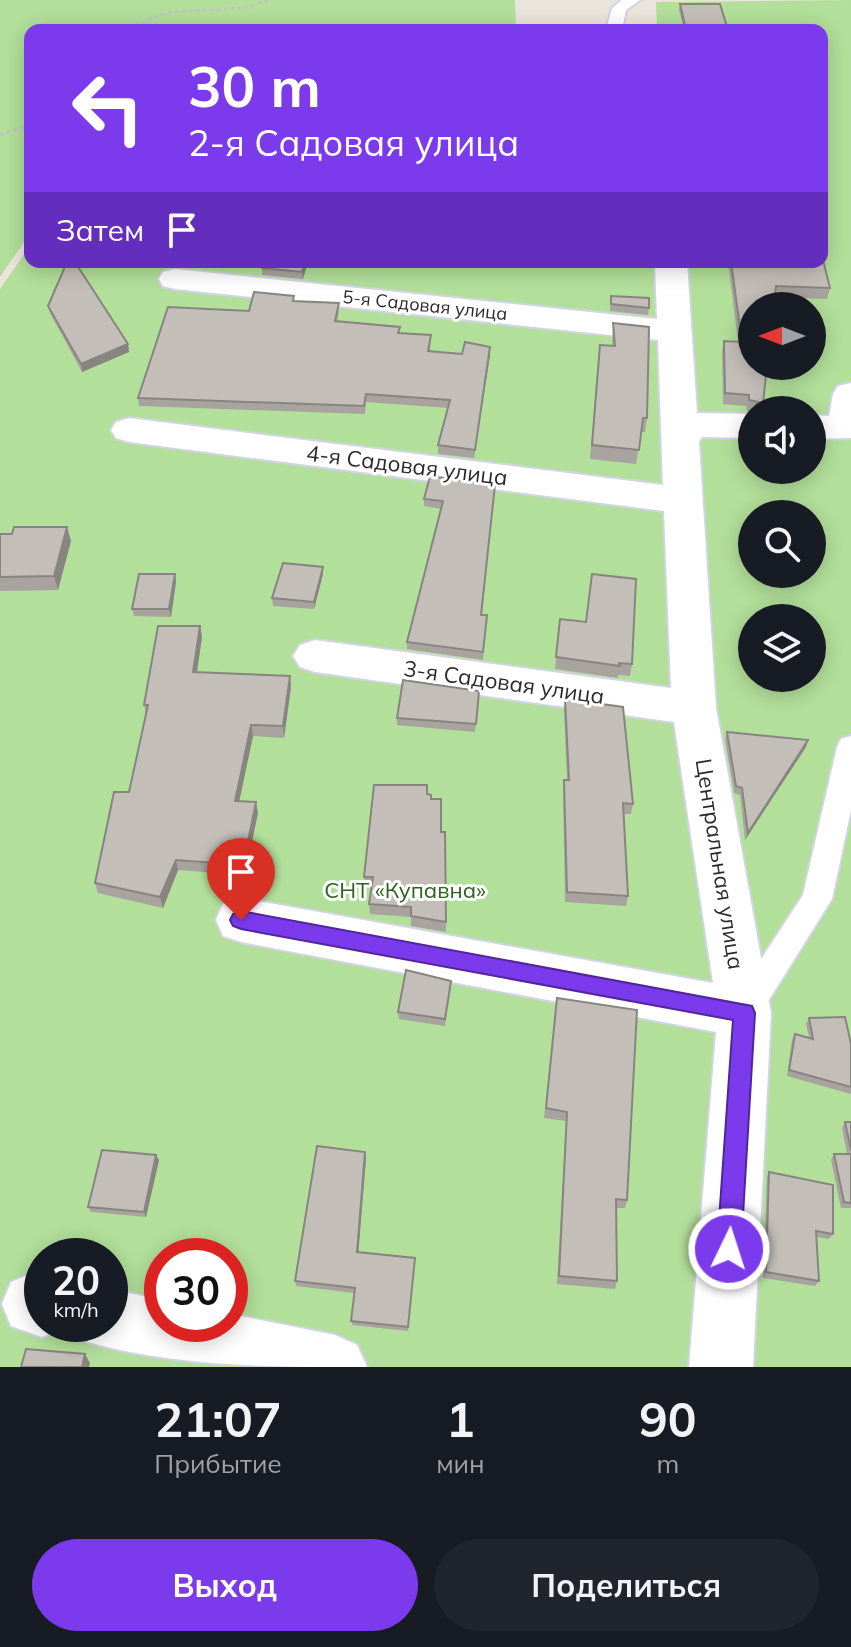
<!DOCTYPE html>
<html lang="ru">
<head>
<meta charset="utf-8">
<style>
  body { margin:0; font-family:Mulish,sans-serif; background:#20242c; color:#f1f3f6; height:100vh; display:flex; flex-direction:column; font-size:30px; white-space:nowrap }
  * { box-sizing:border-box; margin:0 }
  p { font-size:26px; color:#9ea1a6 }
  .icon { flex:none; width:44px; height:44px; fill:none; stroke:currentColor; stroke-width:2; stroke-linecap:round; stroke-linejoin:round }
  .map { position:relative; height:1367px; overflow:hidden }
  .sheet { display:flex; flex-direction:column; background:#171b24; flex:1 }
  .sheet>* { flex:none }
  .guide { position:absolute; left:24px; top:24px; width:804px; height:244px; border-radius:16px; box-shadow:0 4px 20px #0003; background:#7c3aed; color:#fff; overflow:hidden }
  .needle { width:52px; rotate:270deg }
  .fabs { position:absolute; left:738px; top:292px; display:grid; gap:16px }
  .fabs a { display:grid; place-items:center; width:88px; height:88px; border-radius:50%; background:#171b24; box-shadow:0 4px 20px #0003; font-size:40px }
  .speed { position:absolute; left:24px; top:1238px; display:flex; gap:16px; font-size:40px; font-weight:700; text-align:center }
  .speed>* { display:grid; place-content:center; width:104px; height:104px; border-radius:50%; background:#171b24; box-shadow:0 4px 20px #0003; line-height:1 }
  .speed small { font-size:20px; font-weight:400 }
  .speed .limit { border:12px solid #d22; background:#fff; color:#111 }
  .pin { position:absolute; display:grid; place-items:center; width:68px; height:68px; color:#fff; margin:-82px -34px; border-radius:50% 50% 50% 0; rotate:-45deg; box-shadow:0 0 8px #0007 }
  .pin .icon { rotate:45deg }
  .me { position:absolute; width:88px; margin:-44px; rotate:4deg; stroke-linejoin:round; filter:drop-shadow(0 0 6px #0008) }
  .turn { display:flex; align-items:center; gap:28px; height:168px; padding:0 32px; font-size:36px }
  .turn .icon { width:104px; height:104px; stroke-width:2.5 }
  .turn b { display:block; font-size:56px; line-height:68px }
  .then { display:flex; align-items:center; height:76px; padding:0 32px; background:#0003; gap:16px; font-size:30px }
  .eta { display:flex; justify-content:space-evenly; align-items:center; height:136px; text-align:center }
  .eta b { font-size:48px; font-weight:700; line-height:56px }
  .button { display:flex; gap:16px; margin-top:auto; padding:16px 32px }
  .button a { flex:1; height:92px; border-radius:48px; background:#7c3aed; color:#fff; font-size:32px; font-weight:700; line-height:92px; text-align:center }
  .button a+a { background:#20242c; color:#f1f3f6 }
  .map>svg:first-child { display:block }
  .green { fill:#b2df9a; fill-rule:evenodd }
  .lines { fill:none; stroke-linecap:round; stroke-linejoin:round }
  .service-casing { stroke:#d1d4e2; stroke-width:4 }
  .minor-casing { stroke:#d1d4e2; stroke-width:4 }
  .path { stroke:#c3c3c3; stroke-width:3; stroke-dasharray:4 3; stroke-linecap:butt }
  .service { fill:#fff; fill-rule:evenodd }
  .minor { fill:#fff; fill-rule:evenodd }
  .wall { fill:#a8a39e }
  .shaded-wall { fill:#888581 }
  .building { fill:#c3beb8; stroke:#888581; stroke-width:2 }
  .route { fill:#7c3aed; stroke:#51269a; stroke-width:2 }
  .labels { text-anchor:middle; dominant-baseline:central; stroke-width:6; stroke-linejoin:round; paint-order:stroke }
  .far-street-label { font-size:18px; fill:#292929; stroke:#fff }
  .street-label { font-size:22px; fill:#292929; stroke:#fff }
  .park-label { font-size:22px; fill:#2b631d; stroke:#fff }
</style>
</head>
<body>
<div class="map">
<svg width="851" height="1367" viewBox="0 0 851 1367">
  <rect width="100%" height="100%" fill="#ebe4dc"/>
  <!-- green -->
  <path class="green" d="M 0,0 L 515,0 L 516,30 L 30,30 L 30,208 L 24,242 L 0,277 Z
    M 851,0 L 851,1367 L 0,1367 L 0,289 L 30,246 L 30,262 L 822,262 L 822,30 L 657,30 L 656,2 ZM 752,306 L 812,306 L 812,366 L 752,366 ZM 752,410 L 812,410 L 812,470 L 752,470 ZM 752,514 L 812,514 L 812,574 L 752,574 ZM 752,618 L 812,618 L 812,678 L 752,678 ZM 42,1256 L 110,1256 L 110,1324 L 42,1324 ZM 162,1256 L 230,1256 L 230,1324 L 162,1324 Z"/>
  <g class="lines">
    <defs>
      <path id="service" d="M 622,0 L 640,0 L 626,10 L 622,30 L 606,30 L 612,8 Z
        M 851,736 L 851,810 L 832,899 L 757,1019 L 746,1023 L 735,1019 L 730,1009 L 735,999 L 803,895 L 837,747 L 841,739 Z"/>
      <path id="minor" d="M 655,262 L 687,262 L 697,413 L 752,414 L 752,438 L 702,437 L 699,442 L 716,708 L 771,1013 L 753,1367 L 689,1367 L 716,1032 L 241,942 L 223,936 L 216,920 L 223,904 L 241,898 L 713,983 L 674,722 L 315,672 L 300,667 L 293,656 L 300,645 L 315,640 L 671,688 L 664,511 L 129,442 L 116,438 L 111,430 L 116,422 L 129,418 L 663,485 L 658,340 L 175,289 L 163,286 L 159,279 L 163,272 L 175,269 L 657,319 Z
        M 851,383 L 851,438 L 812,439 L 812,415 L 829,416 L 833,394 L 838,386 Z
        M 33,1273 L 42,1275 L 42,1324 L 65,1324 L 64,1328 L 42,1337 L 11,1326 L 2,1304 L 11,1282 Z
        M 110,1289 L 162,1300 L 162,1324 L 230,1324 L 230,1314 L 335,1335 L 357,1345 L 367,1367 C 274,1367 175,1367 88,1342 L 81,1324 L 110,1324 Z"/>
    </defs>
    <!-- service casing -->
    <use href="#service" class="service-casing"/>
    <!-- minor casing -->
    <use href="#minor" class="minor-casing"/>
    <!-- path -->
    <path class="path" d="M 122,30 L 169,12 L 244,8 L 268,0
      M 0,135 L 22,128 L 30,118"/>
    <!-- service -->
    <use href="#service" class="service"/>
    <!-- minor -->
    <use href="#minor" class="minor"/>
  </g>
  <!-- wall -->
  <path class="wall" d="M 680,4 L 728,30 L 684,30 L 679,10 Z
    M 308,262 L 303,279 L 262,275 L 262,268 Z
    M 728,262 L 822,262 L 830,288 L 827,299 L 775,297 L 763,403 L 762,410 L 752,410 L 752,412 L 747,411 L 746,406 L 723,404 L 722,351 L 724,341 L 738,342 Z
    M 611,296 L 649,308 L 648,315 L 610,311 Z
    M 295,301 L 339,312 L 337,322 L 400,327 L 400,333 L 431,335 L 430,351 L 462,354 L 490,347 L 474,458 L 438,454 L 438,445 L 448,408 L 366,402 L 365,414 L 139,406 L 138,398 L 249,311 Z
    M 48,306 L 128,344 L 129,352 L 82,372 L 50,313 Z
    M 613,323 L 647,418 L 645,432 L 641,432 L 636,464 L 590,459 L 598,359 L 612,346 Z
    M 495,485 L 482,615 L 487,615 L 483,660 L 407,649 L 407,642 L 441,509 L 424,506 L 424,499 Z
    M 67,527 L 71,541 L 58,590 L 0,591 L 0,534 L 12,534 Z
    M 323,567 L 323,574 L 314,609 L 273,606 L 272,598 Z
    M 175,574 L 176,582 L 171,617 L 134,616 L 132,609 Z
    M 560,619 L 632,664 L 630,676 L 618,675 L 618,678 L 555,669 Z
    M 200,626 L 202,637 L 197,673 L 291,687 L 284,738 L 253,736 L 239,801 L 258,813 L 245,875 L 178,870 L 163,908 L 98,893 L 95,883 L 129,792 L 146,714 L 144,705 Z
    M 479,691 L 475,732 L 397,725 L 397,718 Z
    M 565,699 L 633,804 L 631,814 L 624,814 L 628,896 L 626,906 L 565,902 L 563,791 L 564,780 L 567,780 L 564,710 Z
    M 727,732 L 808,740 L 806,747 L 745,840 L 740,795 L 734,793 L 725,739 Z
    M 427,794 L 431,799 L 441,832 L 445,832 L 446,932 L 411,926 L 411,917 L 370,914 L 369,904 L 371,887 L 365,887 L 364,877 Z
    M 451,987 L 445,1026 L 399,1019 L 398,1012 Z
    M 556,1008 L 627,1200 L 625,1208 L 617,1208 L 617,1281 L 615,1289 L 557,1284 L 566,1121 L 544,1118 Z
    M 809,1018 L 851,1044 L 851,1094 L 787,1076 L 792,1040 L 795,1034 L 809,1037 L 806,1024 Z
    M 845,1122 L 851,1122 L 851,1208 L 841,1208 L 831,1160 L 834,1154 L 847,1154 L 842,1128 Z
    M 366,1158 L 358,1252 L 415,1258 L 408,1331 L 352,1325 L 354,1293 L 296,1286 L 295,1281 Z
    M 159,1160 L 146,1217 L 91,1212 L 88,1207 Z
    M 769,1172 L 833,1234 L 829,1239 L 817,1237 L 819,1281 L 815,1286 L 763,1278 L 767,1177 Z"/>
  <!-- shaded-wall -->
  <path class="shaded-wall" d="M 305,262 L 308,262 L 303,279 L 302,272 Z
    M 128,344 L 129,352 L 82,372 L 81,364 Z
    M 490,347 L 490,355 L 474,458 L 475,450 Z
    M 67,527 L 71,541 L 58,590 L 54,576 Z
    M 323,567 L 323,574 L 314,609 L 314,602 Z
    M 175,574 L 176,582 L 171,617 L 169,609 Z
    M 200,626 L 202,637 L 195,684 L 193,672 Z
    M 290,676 L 291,687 L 284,738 L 283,726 Z
    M 251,725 L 253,736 L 237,812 L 235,801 Z
    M 808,740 L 806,747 L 745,840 L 748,833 Z
    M 256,802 L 258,813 L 245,875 L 243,865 Z
    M 176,860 L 178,870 L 163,908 L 160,897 Z
    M 365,1152 L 366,1158 L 358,1258 L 357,1252 Z
    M 156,1155 L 159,1160 L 146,1217 L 144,1212 Z
    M 85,1354 L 90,1363 L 89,1367 L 82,1367 Z"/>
  <!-- building -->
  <path class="building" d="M 680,4 L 720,4 L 728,30 L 686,30 Z
    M 822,256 L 830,288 L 776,286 L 774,306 L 752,306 L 752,366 L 767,366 L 763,403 L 749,400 L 749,395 L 725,393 L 724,341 L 742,342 L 731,262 L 822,262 Z
    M 67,262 L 75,262 L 128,344 L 81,364 L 48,306 Z
    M 263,262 L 305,262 L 302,272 L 262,268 Z
    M 254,292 L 294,296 L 293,301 L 339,303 L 335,321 L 400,327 L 398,333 L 431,335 L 428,351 L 462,354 L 465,342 L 490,347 L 475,450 L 438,445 L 450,400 L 366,394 L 364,406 L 138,398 L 168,307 L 249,311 Z
    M 611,296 L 649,298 L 649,308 L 611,304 Z
    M 613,323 L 649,327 L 647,418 L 643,418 L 639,450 L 592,445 L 600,345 L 615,346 Z
    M 430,476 L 495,485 L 481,615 L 487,615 L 483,652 L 407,642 L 443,501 L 424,499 Z
    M 14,527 L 67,527 L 54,576 L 0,577 L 0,534 L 12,534 Z
    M 283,563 L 323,567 L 314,602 L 272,598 Z
    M 139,574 L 175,574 L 169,609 L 132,609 Z
    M 592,574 L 636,579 L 632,664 L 619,663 L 620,666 L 556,657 L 560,619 L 586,622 Z
    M 158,626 L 200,626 L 193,672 L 290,676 L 283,726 L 251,725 L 235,801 L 256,802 L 243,865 L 176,860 L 160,897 L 95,883 L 114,792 L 129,792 L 148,705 L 144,705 Z
    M 403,680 L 479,691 L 476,724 L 397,718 Z
    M 565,699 L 623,707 L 633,804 L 623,803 L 628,896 L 567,892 L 564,780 L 569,780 Z
    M 727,732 L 808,740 L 748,833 L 742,788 L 736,786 Z
    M 374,785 L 427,785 L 427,794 L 431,795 L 431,799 L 441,799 L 441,832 L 445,832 L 446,922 L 411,916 L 411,907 L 369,904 L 373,877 L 364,877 Z
    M 406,970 L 451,981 L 445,1019 L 398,1012 Z
    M 557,998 L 637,1010 L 627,1200 L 616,1199 L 617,1281 L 559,1276 L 567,1112 L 546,1108 Z
    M 845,1017 L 851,1044 L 851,1087 L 789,1070 L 795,1034 L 813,1039 L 809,1018 Z
    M 845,1122 L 851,1122 L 851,1150 Z
    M 317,1146 L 365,1152 L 357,1252 L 415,1258 L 408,1327 L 351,1321 L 355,1288 L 295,1281 Z
    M 102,1150 L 156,1155 L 144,1212 L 88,1207 Z
    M 834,1154 L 851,1154 L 851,1203 L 844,1202 Z
    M 769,1172 L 833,1185 L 833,1234 L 816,1231 L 819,1281 L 766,1272 Z
    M 26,1349 L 85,1354 L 82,1367 L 21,1367 Z"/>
  <!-- route -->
  <path class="route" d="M 241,911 L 752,1006 L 755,1013 L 741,1249 L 738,1258 L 729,1261 L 720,1258 L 717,1249 L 733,1020 L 241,929 L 233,926 L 230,920 L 233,914 Z"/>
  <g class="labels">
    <!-- far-street labels -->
    <g class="far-street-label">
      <text transform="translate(425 305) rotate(6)">5-я Садовая улица</text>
    </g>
    <!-- street labels -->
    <g class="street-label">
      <text transform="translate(407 465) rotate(7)">4-я Садовая улица</text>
      <text transform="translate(504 682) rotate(8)">3-я Садовая улица</text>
      <text transform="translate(720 864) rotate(81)">Центральная улица</text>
    </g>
    <!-- park labels -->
    <g class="park-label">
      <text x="405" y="890">СНТ «Купавна»</text>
    </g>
  </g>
</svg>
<div class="fabs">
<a><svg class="needle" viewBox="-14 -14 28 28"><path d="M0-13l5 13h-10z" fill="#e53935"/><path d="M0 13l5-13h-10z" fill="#9ea1a6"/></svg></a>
<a><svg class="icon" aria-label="sound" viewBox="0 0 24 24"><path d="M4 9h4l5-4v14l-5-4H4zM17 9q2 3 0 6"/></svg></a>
<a><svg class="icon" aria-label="search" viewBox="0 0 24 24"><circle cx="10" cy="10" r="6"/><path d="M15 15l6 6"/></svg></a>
<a><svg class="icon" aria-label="layers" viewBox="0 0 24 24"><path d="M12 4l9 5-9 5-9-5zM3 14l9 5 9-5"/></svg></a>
</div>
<div class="speed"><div>20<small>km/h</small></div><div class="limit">30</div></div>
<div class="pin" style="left:241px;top:920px;background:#d93025"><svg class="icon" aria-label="arrive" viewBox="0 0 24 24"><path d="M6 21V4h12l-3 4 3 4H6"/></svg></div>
<svg class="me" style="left:729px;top:1249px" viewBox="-20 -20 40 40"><circle r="17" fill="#7c3aed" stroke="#fff" stroke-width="3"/><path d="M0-11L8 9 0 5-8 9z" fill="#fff"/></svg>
<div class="guide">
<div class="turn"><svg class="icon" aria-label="left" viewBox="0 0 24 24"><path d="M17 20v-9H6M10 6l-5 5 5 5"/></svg><div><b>30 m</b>2-я Садовая улица</div></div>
<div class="then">Затем<svg class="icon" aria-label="arrive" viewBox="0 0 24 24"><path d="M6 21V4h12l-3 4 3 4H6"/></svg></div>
</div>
</div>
<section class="sheet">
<div class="eta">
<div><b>21:07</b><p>Прибытие</p></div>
<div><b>1</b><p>мин</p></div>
<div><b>90</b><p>m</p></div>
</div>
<div class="button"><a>Выход</a><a>Поделиться</a></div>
</section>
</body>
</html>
